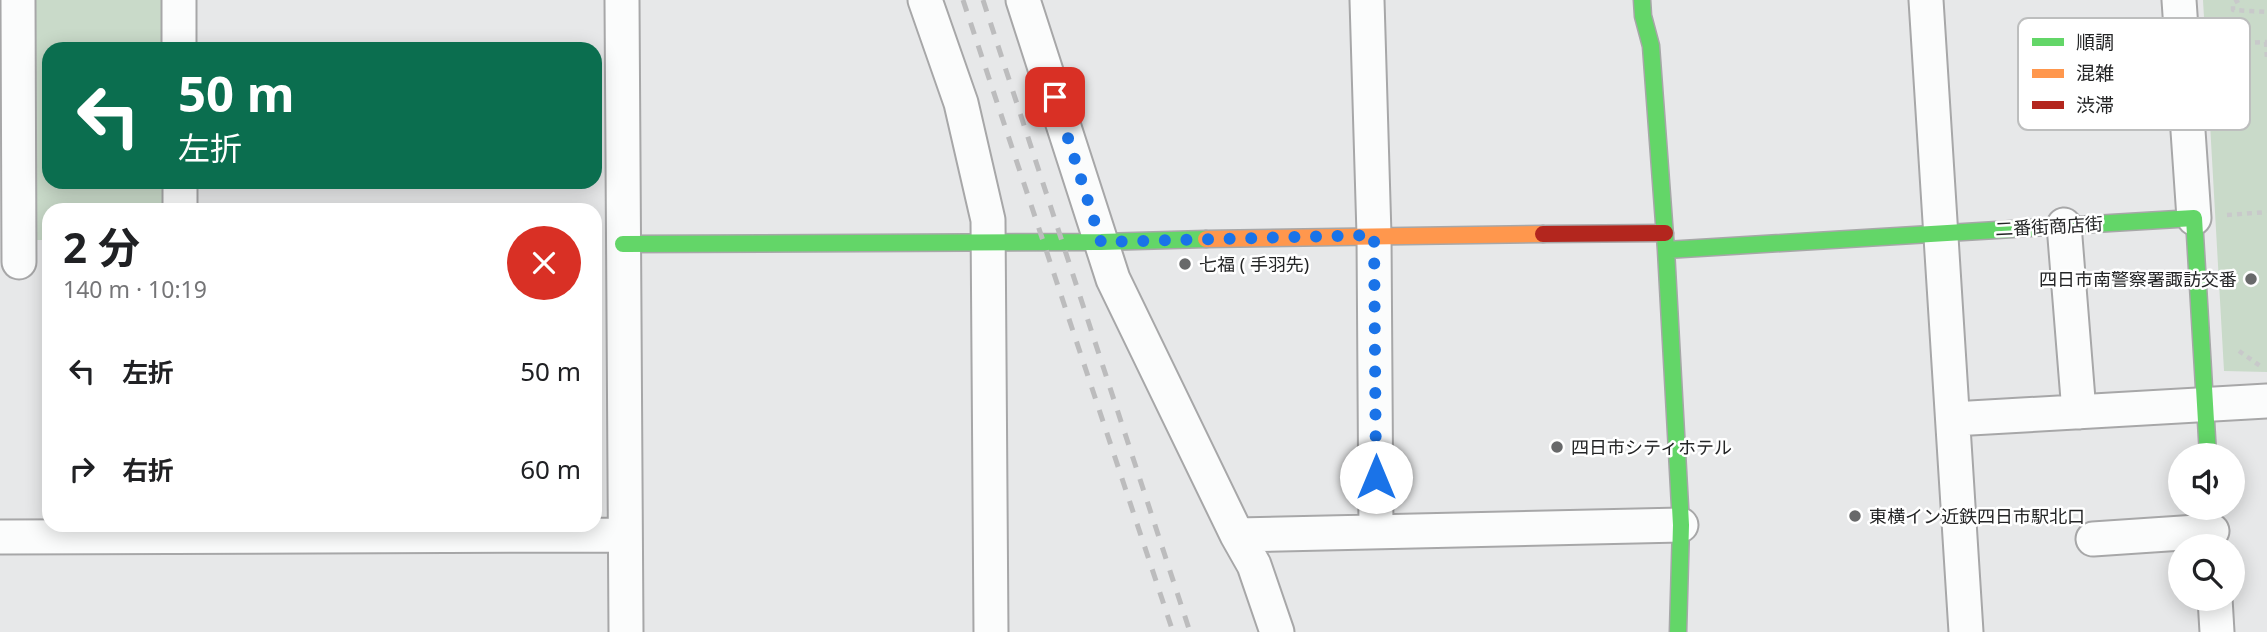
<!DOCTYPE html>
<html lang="ja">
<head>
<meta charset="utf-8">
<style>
  body { margin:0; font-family:"Noto Sans","Noto Sans JP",sans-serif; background:#f6f6f6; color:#202124; height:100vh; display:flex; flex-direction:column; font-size:26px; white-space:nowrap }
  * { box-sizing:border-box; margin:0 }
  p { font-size:23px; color:#757577 }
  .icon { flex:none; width:38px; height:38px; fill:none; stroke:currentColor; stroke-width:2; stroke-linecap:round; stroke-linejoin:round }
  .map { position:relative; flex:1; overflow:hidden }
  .drawer { position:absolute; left:42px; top:203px; width:560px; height:329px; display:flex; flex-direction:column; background:#fff; border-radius:21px; box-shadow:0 4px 18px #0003 }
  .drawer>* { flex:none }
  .banner { position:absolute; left:42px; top:42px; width:560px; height:147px; border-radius:21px; box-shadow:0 4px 18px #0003; background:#0b6e4f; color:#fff; overflow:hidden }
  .buttons { position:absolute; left:2168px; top:443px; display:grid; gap:14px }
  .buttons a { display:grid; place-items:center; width:77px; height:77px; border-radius:50%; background:#fff; box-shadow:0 4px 18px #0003; font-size:35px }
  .pin { position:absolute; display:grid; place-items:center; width:60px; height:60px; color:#fff; margin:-30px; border-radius:14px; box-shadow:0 4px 10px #0006 }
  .me { position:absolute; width:77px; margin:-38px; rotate:0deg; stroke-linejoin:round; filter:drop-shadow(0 0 5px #0008) }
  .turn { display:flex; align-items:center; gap:24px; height:147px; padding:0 21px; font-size:32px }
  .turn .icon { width:91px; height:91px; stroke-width:2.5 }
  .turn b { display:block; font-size:49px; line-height:60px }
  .round { display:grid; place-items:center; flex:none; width:74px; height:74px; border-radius:37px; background:#f6f6f6 }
  .headline { display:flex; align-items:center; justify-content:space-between; height:119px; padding:0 21px }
  h1 { font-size:42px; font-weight:700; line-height:52px }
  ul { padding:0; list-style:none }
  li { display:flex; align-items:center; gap:21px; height:98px; padding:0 21px }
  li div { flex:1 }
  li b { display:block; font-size:26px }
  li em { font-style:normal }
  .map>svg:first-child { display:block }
  .green { fill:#c9dac9 }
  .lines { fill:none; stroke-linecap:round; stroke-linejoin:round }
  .street-casing { stroke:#a7a7a8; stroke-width:37 }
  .fast-casing { stroke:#a7a7a8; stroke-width:19 }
  .slow-casing { stroke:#a7a7a8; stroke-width:19 }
  .jam-casing { stroke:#a7a7a8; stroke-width:19 }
  .path { stroke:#c8c9ca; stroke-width:4.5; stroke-dasharray:5 5; stroke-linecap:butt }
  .street { stroke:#fbfcfc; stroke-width:33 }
  .fast { stroke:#63d668; stroke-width:16 }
  .slow { stroke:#ff974d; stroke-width:16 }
  .jam { stroke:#b3261e; stroke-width:16 }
  .rail { stroke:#bcbcbd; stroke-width:5; stroke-dasharray:12 12; stroke-linecap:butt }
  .route { stroke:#1a73e8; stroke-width:12; stroke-dasharray:0 21.6 }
  .poi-dot { fill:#68696a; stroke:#fff; stroke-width:2.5 }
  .labels { text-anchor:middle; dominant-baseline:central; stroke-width:5; stroke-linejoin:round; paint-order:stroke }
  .street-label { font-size:18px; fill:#242526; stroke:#fff }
  .poi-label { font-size:18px; fill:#242526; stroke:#fff; text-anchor:start }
  .key { fill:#fff; stroke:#bdbebe; stroke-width:2 }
  .key-label { font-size:19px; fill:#242526 }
</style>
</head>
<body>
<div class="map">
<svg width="2267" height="632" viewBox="0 0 2267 632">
  <rect width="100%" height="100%" fill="#e7e8e9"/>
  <!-- green -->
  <path class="green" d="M 26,0 L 162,0 L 165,49 L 49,49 L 49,182 L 166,182 L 166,210 L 49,210 L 49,240 L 31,240 Z
    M 2203,0 L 2267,0 L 2267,372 L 2224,371 Z"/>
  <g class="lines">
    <defs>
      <path id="street" d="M 18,0 L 19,262
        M 179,0 L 179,49
        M 622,0 L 626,632
        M 925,0 L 961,103 L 988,220 L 991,632
        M 1023,0 L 1113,279 L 1237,535 L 1254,565 L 1277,632
        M 1367,0 L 1374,235 L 1376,531
        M 1926,0 L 1966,632
        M 2179,0 L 2194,218
        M 180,182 L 180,210
        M 2064,225 L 2079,412
        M 1953,419 L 2267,401
        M 1237,535 L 1681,525
        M 0,537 L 625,535
        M 2093,539 L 2212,531
        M 2215,598 L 2217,632"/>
      <path id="fast" d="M 1642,0 L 1643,16 L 1651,46 L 1666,250 L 1681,525 L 1678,632
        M 623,244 L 1101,242 L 1206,239
        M 1666,250 L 2194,218 L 2208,455"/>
      <path id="slow" d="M 1206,239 L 1543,234"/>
      <path id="jam" d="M 1543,234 L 1665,233"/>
    </defs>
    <!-- street casing -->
    <use href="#street" class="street-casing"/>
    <!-- fast casing -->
    <use href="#fast" class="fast-casing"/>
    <!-- slow casing -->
    <use href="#slow" class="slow-casing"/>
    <!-- jam casing -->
    <use href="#jam" class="jam-casing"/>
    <!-- path -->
    <path class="path" d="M 2239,0 L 2233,3 L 2233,10 L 2267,12
      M 2266,42 L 2267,60
      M 2215,44 L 2267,42
      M 2227,215 L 2267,212
      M 2239,351 L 2263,368"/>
    <!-- street -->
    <use href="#street" class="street"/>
    <!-- fast -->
    <use href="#fast" class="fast"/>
    <!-- slow -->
    <use href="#slow" class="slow"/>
    <!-- jam -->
    <use href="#jam" class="jam"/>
    <!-- rail -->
    <path class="rail" d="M 963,0 L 1173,632
      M 983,0 L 1190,632"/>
  </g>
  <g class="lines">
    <!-- route -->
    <path class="route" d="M 1055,97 L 1101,242 L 1374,235 L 1376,477"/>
  </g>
  <!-- markers -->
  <g class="poi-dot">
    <circle cx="1185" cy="264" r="7"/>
    <circle cx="2251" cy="279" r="7"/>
    <circle cx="1557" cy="447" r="7"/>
    <circle cx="1855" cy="516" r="7"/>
  </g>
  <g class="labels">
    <!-- street labels -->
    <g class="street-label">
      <text transform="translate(2049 226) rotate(-3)">二番街商店街</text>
    </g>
    <!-- poi labels -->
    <g class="poi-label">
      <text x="1199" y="264">七福 ( 手羽先)</text>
      <text x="2237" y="279" text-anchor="end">四日市南警察署諏訪交番</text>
      <text x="1571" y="447">四日市シティホテル</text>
      <text x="1869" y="516">東横イン近鉄四日市駅北口</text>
    </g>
  </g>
  <!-- legend -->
  <rect x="2018" y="18" width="232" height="112" rx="10" class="key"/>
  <rect x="2032" y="38" width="32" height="8" fill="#63d668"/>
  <rect x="2032" y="69" width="32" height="9" fill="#ff974d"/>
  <rect x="2032" y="101" width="32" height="8" fill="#b3261e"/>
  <g class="key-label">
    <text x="2076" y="49">順調</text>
    <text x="2076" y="80">混雑</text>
    <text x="2076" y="112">渋滞</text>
  </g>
</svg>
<div class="buttons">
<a><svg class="icon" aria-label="sound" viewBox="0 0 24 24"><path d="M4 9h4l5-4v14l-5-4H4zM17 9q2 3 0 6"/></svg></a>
<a><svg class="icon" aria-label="search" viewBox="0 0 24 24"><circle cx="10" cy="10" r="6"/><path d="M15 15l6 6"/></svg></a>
</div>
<div class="pin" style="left:1055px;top:97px;background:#d93025"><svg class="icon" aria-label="arrive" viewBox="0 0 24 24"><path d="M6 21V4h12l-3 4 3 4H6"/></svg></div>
<svg class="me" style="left:1376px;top:477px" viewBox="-20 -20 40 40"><circle r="19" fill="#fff"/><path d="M0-13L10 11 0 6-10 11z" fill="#1a73e8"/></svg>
<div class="banner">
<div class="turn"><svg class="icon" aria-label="left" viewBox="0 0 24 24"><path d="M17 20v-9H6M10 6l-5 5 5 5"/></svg><div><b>50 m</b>左折</div></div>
</div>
<section class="drawer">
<div class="headline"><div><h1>2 分</h1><p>140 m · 10:19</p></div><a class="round" style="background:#d93025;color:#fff"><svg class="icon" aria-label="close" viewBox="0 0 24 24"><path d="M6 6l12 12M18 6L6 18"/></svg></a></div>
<ul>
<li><svg class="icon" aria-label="left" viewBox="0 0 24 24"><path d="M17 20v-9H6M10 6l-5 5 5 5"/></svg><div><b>左折</b></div><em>50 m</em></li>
<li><svg class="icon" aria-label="right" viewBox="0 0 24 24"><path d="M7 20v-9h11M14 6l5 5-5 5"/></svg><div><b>右折</b></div><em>60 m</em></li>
</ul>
</section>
</div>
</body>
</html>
